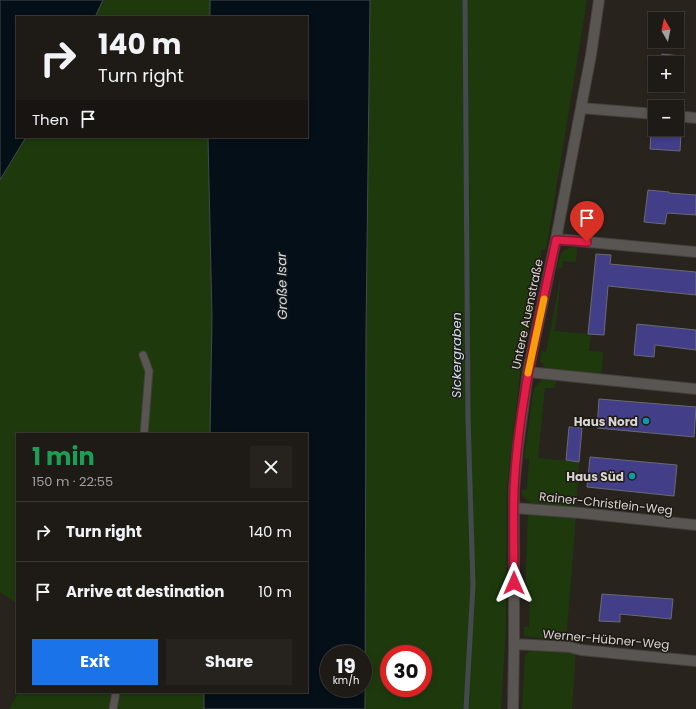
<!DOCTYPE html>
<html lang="en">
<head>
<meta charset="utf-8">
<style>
  body { margin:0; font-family:Poppins,sans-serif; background:#26231f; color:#f1f3f6; height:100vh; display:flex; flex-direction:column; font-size:15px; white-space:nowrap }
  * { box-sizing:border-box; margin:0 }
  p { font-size:13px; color:#a1a1a1 }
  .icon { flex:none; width:22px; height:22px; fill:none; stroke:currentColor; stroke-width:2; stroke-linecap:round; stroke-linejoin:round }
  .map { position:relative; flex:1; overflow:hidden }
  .side { position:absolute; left:16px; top:433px; width:292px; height:260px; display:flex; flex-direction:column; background:#1e1a16; border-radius:0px; box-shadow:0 2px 6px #0003,0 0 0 1px #3c3835 }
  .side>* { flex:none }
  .banner { position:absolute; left:16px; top:16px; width:292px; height:122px; border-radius:0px; box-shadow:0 2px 6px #0003,0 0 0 1px #3c3835; background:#1e1a16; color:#f1f3f6; overflow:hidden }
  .needle { width:26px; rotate:351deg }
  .tools { position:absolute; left:648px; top:12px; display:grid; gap:8px }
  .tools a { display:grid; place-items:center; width:36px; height:36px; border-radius:0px; background:#1e1a16; box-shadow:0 2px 6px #0003,0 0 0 1px #3c3835; font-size:20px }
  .speed { position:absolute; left:320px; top:645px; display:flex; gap:8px; font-size:20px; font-weight:700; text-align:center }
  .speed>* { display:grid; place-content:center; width:52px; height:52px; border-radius:50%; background:#1e1a16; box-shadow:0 2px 6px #0003,0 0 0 1px #3c3835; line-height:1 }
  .speed small { font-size:10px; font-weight:400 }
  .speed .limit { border:6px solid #d22; background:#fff; color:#111 }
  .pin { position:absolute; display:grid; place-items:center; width:34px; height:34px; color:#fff; margin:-41px -17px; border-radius:50% 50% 50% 0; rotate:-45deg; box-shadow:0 0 4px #0007 }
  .pin .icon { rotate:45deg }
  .me { position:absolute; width:44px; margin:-22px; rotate:0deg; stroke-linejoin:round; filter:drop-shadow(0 0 3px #0008) }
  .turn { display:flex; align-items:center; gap:14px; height:84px; padding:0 16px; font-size:18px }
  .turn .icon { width:52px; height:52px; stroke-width:2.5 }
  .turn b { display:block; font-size:28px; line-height:34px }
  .then { display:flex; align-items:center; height:38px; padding:0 16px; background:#0003; gap:8px; font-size:15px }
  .round { display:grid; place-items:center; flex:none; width:42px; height:42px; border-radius:0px; background:#26231f }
  .headline { display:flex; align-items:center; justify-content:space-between; height:68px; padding:0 16px }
  h1 { font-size:24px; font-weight:700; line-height:30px; color:#1e9e55 }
  .action { display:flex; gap:8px; margin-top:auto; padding:8px 16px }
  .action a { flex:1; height:46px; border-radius:0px; background:#1a73e8; color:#fff; font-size:16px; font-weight:700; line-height:46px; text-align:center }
  .action a+a { background:#26231f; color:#f1f3f6 }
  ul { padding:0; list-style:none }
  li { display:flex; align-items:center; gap:12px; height:60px; padding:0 16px; border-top:1px solid #3c3835 }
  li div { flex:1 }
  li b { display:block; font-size:15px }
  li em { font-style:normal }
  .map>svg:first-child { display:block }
  .green { fill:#1e3a0d; fill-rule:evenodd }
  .water { fill:#040f17; stroke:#444a4f; fill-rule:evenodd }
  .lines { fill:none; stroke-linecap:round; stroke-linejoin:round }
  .stream { stroke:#444a4f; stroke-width:5 }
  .building { fill:#423e88; stroke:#696a72 }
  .service-casing { stroke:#443f3a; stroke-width:9 }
  .minor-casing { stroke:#443f3a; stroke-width:12 }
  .service { stroke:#595553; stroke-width:7 }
  .minor { stroke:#595553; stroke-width:10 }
  .route-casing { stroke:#92132f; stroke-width:10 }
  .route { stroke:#e11d48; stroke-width:7 }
  .slow { stroke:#f59e0b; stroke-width:7 }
  .culture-dot { fill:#0f9aa8; stroke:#1e1914; stroke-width:1.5 }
  .labels { text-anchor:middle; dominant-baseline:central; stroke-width:3; stroke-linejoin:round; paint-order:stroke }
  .street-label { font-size:12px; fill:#d9d5d2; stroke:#1e1914 }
  .poi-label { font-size:12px; font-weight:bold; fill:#d9d5d2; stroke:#1e1914; text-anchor:end }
  .water-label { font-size:13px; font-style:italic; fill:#cbe0ee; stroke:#1e1914 }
</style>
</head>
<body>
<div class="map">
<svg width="696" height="709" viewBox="0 0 696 709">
  <rect width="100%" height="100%" fill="#28231d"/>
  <!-- green -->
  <path class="green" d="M 103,0 L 210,0 L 210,17 L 95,17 Z
    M 370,0 L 587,0 L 546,250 L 542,249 L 537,276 L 532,276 L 529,289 L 534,290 L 531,304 L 535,305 L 521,365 L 507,488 L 506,627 L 501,709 L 365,709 L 366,332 ZM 389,654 L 423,654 L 423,688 L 389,688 Z
    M 26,137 L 208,137 L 212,318 L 210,434 L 17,434 L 17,604 L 0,592 L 0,180 Z
    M 577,247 L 576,262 L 563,261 L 562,268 L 557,268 C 560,254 561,248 577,247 Z
    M 561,276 L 555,331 L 591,334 L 589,351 L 603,352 L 601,375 L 547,369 L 540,361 L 541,351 L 546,352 Z
    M 542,380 L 556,381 L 555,388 L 545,388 L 538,458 L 579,462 L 576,507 L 531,503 L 528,501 L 522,495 L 522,490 L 527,490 L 529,459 L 524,458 L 533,393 L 535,387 Z
    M 528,515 L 576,518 L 566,641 L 524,636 L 524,627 L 529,627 L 530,595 L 525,595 Z
    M 535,649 L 576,653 L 572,709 L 522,709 L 525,656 L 528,652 Z
    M 19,692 L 204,692 L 204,709 L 9,709 Z"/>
  <!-- water -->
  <path class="water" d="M 0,0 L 103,0 L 95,17 L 17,17 L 17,137 L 26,137 L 0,180 Z
    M 210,0 L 370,0 L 366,332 L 365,709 L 204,709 L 204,692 L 307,692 L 307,434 L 210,434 L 212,318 L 208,137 L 307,137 L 307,17 L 210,17 ZM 329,654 L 363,654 L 363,688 L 329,688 Z"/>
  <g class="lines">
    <!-- stream -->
    <path class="stream" d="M 465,0 L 468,418 L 473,585 L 466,709"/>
  </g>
  <!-- building -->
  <path class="building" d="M 662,54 L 680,56 L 677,83 L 677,63 L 661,63 Z
    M 651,133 L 681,134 L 680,151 L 650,149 Z
    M 648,190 L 669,192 L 669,193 L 696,195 L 696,215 L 667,213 L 665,224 L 644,222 Z
    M 596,254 L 611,255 L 610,264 L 696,272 L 696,295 L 608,286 L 604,335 L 588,334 Z
    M 637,324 L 696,330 L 696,350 L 655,345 L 654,357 L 634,355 Z
    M 599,399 L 696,407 L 694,437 L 597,428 Z
    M 569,427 L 582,428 L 579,462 L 566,460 Z
    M 590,457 L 677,465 L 674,496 L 587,487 Z
    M 602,594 L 673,599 L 671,619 L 620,614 L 620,622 L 599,621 Z"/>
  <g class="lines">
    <defs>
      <path id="service" d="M 143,355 L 149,371 L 144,434
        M 113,709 L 116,692"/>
      <path id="minor" d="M 581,108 L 655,114
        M 677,116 L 696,118
        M 556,239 L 696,252
        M 528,372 L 696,389
        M 514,508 L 581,513 L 696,525
        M 514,644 L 569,647 L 581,650 L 696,661
        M 513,709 L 514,644 L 514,489 L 518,446 L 528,372 L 556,239 L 591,55 L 599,0"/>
    </defs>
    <!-- service casing -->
    <use href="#service" class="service-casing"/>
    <!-- minor casing -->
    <use href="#minor" class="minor-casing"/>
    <!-- service -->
    <use href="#service" class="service"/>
    <!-- minor -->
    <use href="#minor" class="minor"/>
  </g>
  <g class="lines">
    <defs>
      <path id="route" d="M 514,583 C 514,552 513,520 514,489 C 518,405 539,321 556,240 L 587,242"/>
    </defs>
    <!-- route casing -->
    <use href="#route" class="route-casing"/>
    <!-- route -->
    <use href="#route" class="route"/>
    <!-- slow -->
    <path class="slow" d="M 528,373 L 544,299"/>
  </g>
  <!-- markers -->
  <g class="culture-dot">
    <circle cx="646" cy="421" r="4"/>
    <circle cx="632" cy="476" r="4"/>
  </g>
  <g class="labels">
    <!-- street labels -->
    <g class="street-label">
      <text transform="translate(527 314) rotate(-78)">Untere Auenstraße</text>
      <text transform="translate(606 503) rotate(6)">Rainer-Christlein-Weg</text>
      <text transform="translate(606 639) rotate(5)">Werner-Hübner-Weg</text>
    </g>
    <!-- poi labels -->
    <g class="poi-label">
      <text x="638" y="421">Haus Nord</text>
      <text x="624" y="476">Haus Süd</text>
    </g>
    <!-- water labels -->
    <g class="water-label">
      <text transform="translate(282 286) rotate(-91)">Große Isar</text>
      <text transform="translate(456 355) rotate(-90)">Sickergraben</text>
    </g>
  </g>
</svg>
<div class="tools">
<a><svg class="needle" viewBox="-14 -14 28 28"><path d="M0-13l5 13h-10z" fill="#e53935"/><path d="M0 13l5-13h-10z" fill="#a1a1a1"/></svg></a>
<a>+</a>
<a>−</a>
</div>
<div class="speed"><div>19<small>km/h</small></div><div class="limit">30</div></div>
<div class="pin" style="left:587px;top:242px;background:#d93025"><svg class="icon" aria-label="arrive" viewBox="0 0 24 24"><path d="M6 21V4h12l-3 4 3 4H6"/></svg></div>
<svg class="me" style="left:514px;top:583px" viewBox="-20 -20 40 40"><path d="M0-17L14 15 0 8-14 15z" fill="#e11d48" stroke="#fff" stroke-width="4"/></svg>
<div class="banner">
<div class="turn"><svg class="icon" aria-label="right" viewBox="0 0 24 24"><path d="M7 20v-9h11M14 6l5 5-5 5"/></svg><div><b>140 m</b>Turn right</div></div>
<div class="then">Then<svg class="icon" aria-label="arrive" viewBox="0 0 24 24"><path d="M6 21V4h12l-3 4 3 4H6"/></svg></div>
</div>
<section class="side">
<div class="headline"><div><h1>1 min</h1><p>150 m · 22:55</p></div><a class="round"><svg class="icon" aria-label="close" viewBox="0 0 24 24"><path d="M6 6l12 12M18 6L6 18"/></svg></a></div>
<ul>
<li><svg class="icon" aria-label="right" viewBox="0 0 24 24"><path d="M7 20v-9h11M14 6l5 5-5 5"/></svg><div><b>Turn right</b></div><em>140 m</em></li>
<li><svg class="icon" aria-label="arrive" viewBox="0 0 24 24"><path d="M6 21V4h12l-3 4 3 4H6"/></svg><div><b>Arrive at destination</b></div><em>10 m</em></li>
</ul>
<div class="action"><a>Exit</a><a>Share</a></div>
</section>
</div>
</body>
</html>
